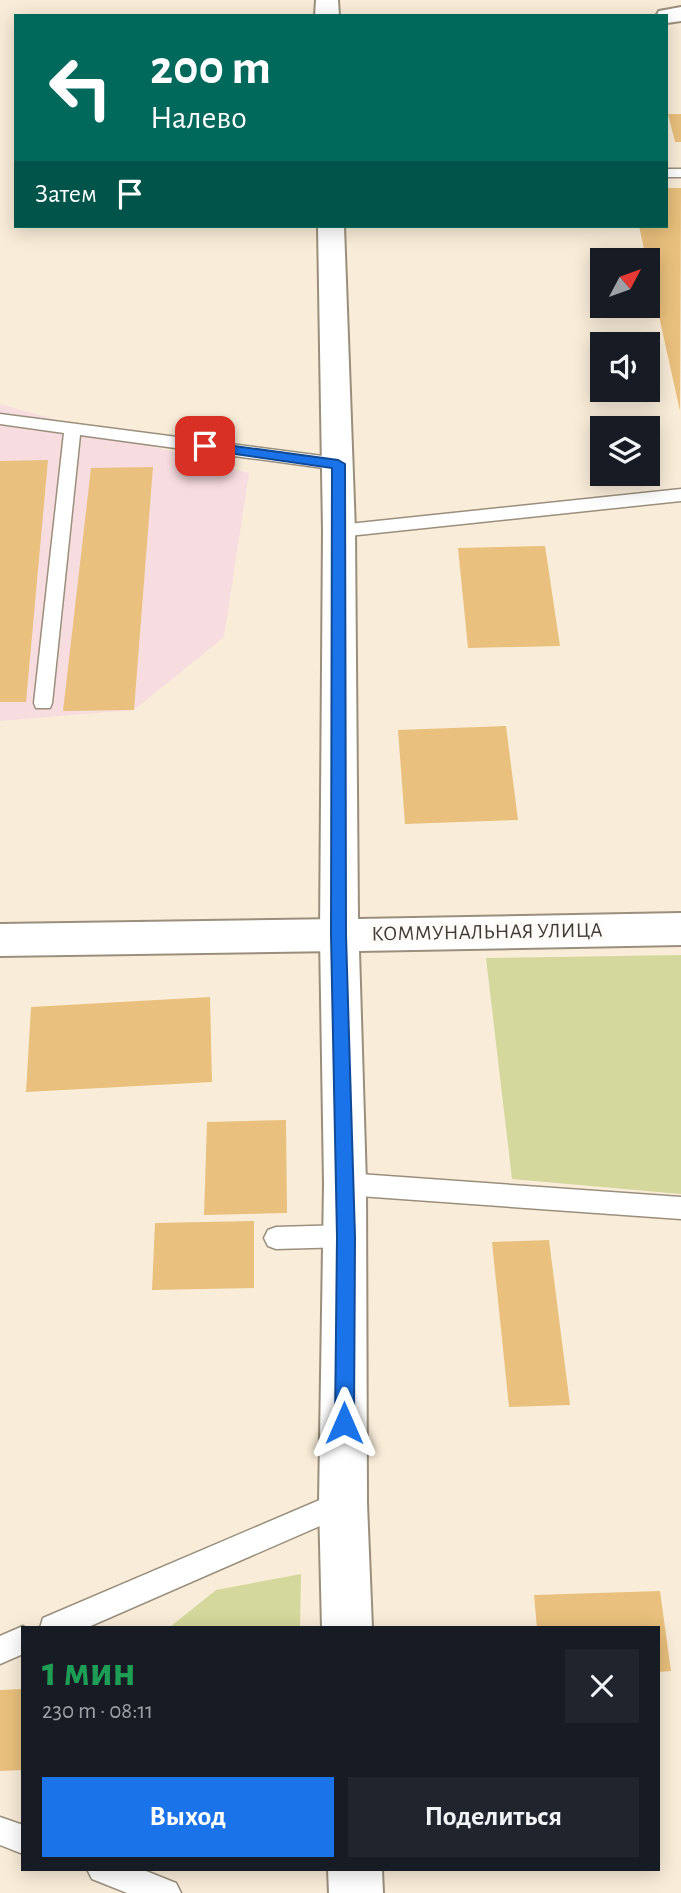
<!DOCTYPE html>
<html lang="ru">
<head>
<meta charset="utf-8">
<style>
  body { margin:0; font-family:"Alegreya Sans",sans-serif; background:#20242c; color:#f1f3f6; height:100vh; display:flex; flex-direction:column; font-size:26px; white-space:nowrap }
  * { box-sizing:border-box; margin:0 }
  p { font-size:23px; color:#9ea1a6 }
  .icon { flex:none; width:38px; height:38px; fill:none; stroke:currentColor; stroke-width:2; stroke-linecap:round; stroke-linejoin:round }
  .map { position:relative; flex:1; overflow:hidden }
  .drawer { position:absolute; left:21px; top:1626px; width:639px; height:245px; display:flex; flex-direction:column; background:#171b24; border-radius:0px; box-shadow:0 4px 18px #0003 }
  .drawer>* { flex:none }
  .top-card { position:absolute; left:14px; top:14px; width:654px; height:214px; border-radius:0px; box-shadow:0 4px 18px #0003; background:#00695c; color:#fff; overflow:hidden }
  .needle { width:46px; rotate:49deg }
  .buttons { position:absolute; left:590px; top:248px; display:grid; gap:14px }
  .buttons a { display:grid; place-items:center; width:70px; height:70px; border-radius:0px; background:#171b24; box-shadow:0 4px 18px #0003; font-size:35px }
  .pin { position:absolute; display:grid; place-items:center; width:60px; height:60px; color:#fff; margin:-30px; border-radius:14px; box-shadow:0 4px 10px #0006 }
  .me { position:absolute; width:77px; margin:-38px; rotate:0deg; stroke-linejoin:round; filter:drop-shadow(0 0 5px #0008) }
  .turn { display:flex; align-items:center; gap:24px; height:147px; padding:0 21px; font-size:32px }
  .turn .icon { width:91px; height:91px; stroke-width:2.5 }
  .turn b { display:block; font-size:49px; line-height:60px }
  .then { display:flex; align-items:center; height:66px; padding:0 21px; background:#0003; gap:14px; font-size:26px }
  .round { display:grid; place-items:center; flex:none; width:74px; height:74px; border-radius:0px; background:#20242c }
  .headline { display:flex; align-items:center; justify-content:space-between; height:119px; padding:0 21px }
  h1 { font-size:42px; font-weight:700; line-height:52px; color:#1e9e55 }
  .cta { display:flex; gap:14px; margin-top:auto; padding:14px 21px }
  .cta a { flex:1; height:80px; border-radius:0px; background:#1a73e8; color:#fff; font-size:28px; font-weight:700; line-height:80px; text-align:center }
  .cta a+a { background:#20242c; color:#f1f3f6 }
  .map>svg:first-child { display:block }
  .industrial { fill:#f8dde0 }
  .green { fill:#d4d89c }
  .building { fill:#e9c07d }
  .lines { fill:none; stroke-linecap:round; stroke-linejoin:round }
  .lane-casing { stroke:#9a8f7d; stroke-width:3 }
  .street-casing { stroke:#9a8f7d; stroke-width:4 }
  .secondary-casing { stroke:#9a8f7d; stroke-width:4 }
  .lane { fill:#fff; fill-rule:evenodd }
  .street { fill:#fff; fill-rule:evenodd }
  .secondary { fill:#fff; fill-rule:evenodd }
  .route { fill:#1a73e8; stroke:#114b97; stroke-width:2 }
  .labels { text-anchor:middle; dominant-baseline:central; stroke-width:7; stroke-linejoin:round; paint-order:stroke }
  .street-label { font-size:21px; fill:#3f3a33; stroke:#fefbf8 }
</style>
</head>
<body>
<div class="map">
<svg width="681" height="1893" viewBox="0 0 681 1893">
  <rect width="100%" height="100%" fill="#f9edd9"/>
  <!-- industrial -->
  <path class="industrial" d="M 0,404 L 249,473 L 224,637 L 134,710 L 0,721 Z"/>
  <!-- green -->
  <path class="green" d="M 681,955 L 681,1194 L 512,1179 L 486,958 Z
    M 301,1574 L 300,1627 L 170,1627 L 216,1590 Z"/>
  <!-- building -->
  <path class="building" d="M 668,114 L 681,114 L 681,142 L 675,142 Z
    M 667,188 L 681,188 L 680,411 L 639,226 L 667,226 Z
    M 48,460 L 26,702 L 0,702 L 0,461 Z
    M 153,467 L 134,710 L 63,711 L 91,468 Z
    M 545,546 L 560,646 L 468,648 L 458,548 Z
    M 506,726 L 518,820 L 405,824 L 398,730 Z
    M 210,997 L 212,1082 L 26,1092 L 31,1007 Z
    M 286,1120 L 287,1213 L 204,1215 L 207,1122 Z
    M 254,1221 L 254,1288 L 152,1290 L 155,1223 Z
    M 549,1240 L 570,1405 L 509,1407 L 492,1242 Z
    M 660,1591 L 671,1671 L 658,1672 L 658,1628 L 537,1628 L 534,1595 Z
    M 23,1689 L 23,1770 L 0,1771 L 0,1690 Z"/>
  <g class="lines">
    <defs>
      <path id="lane" d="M 667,169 L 681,169 L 681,177 L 667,177 Z
        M 0,414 L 338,458 L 346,464 L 338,470 L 80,435 L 52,703 L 50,708 L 36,708 L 34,703 L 64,433 L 0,424 Z
        M 681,489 L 681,501 L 339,537 L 330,531 L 339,525 Z
        M 345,1173 L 681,1197 L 681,1219 L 345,1195 L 337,1192 L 333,1184 L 337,1176 Z
        M 346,1225 L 354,1228 L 358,1236 L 354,1244 L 346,1247 L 276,1249 L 268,1246 L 264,1238 L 268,1230 L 276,1227 Z
        M 343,1490 L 352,1494 L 356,1503 L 352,1512 L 86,1628 L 40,1628 L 43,1618 Z
        M 23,1626 L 26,1628 L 23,1628 L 23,1654 L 0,1664 L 0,1636 Z
        M 0,1817 L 23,1825 L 23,1854 L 0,1845 Z
        M 87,1869 L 141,1869 L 176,1883 L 181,1893 L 127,1893 L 92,1879 Z"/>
      <path id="street" d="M 681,7 L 681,21 L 667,23 L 667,16 L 656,16 L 659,11 Z
        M 339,919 L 353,924 L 358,935 L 353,946 L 339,951 L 0,956 L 0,924 Z"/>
      <path id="secondary" d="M 316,0 L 338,0 L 339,16 L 315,16 Z
        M 318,226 L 344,226 L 355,531 L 358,919 L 681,913 L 681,945 L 359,951 L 366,1184 L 367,1503 L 372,1628 L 322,1628 L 319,1503 L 324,1184 L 320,935 L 323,531 Z
        M 328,1869 L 382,1869 L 383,1893 L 329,1893 Z"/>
    </defs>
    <!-- lane casing -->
    <use href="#lane" class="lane-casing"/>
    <!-- street casing -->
    <use href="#street" class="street-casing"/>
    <!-- secondary casing -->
    <use href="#secondary" class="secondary-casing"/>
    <!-- lane -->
    <use href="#lane" class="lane"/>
    <!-- street -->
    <use href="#street" class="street"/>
    <!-- secondary -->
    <use href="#secondary" class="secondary"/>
  </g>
  <!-- route -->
  <path class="route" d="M 205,442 L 338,460 L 345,464 L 346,935 L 355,1237 L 354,1423 L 351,1430 L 344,1433 L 337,1430 L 335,1423 L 337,1237 L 331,935 L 332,468 L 201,449 L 199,446 Z"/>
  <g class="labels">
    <!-- street labels -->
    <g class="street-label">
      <text transform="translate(487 932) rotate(-1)">КОММУНАЛЬНАЯ УЛИЦА</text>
    </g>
  </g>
</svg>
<div class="buttons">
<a><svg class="needle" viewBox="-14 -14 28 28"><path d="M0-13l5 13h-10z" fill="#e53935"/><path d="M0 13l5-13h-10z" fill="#9ea1a6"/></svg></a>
<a><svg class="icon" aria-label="sound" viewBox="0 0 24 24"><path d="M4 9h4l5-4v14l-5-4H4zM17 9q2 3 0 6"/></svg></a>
<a><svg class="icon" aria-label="layers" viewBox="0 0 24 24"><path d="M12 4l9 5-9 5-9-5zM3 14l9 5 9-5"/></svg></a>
</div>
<div class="pin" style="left:205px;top:446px;background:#d93025"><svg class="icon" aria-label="arrive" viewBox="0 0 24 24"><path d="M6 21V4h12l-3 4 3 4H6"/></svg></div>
<svg class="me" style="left:344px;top:1423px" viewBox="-20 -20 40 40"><path d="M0-17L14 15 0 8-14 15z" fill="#1a73e8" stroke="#fff" stroke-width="4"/></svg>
<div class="top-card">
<div class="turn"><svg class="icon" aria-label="left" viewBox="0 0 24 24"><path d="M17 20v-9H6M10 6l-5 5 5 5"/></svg><div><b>200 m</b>Налево</div></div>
<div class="then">Затем<svg class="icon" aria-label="arrive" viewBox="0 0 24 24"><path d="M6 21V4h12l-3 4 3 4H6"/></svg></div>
</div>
<section class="drawer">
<div class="headline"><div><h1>1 мин</h1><p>230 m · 08:11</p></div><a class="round"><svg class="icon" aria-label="close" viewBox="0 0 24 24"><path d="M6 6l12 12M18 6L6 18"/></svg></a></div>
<div class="cta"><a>Выход</a><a>Поделиться</a></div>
</section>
</div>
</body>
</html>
